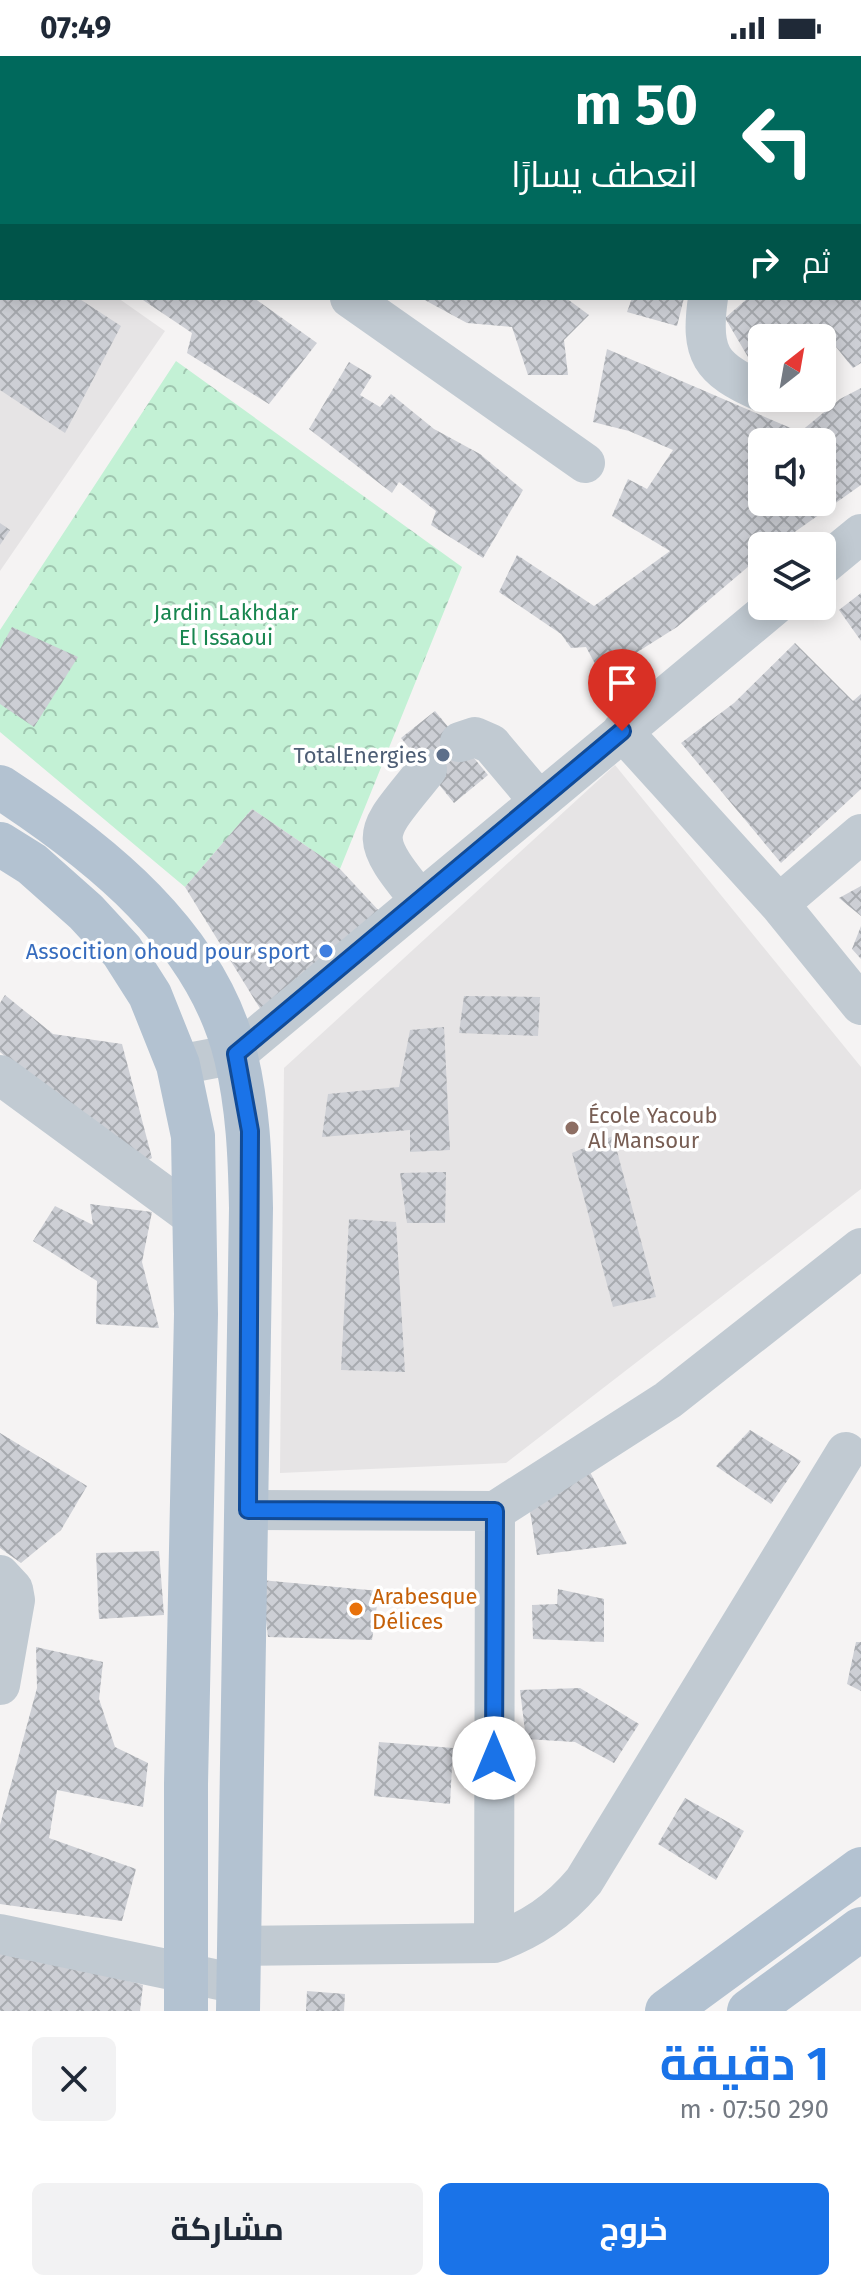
<!DOCTYPE html>
<html lang="ar">
<head>
<meta charset="utf-8">
<style>
  body { margin:0; font-family:"Fira Sans",Cairo,sans-serif; background:#f2f2f3; color:#1f2937; direction:rtl; height:100vh; display:flex; flex-direction:column; font-size:30px; white-space:nowrap }
  * { box-sizing:border-box; margin:0 }
  p { font-size:26px; color:#747a83 }
  .icon { flex:none; width:44px; height:44px; fill:none; stroke:currentColor; stroke-width:2; stroke-linecap:round; stroke-linejoin:round }
  .map { position:relative; height:1955px; overflow:hidden; direction:ltr }
  .side { display:flex; flex-direction:column; background:#fff; flex:1 }
  .side>* { flex:none }
  .hud { position:absolute; left:0px; top:0px; width:862px; height:244px; box-shadow:0 4px 20px #0003; direction:rtl; background:#00695c; color:#fff; overflow:hidden }
  .needle { width:52px; rotate:31deg }
  .controls { position:absolute; left:748px; top:268px; display:grid; gap:16px }
  .controls a { display:grid; place-items:center; width:88px; height:88px; border-radius:12px; background:#fff; box-shadow:0 4px 20px #0003; font-size:40px }
  .pin { position:absolute; display:grid; place-items:center; width:68px; height:68px; color:#fff; margin:-82px -34px; border-radius:50% 50% 50% 0; rotate:-45deg; box-shadow:0 0 8px #0007 }
  .pin .icon { rotate:45deg }
  .me { position:absolute; width:88px; margin:-44px; rotate:0deg; stroke-linejoin:round; filter:drop-shadow(0 0 6px #0008) }
  .turn { display:flex; align-items:center; gap:28px; height:168px; padding:0 32px; font-size:36px }
  .turn .icon { width:104px; height:104px; stroke-width:2.5 }
  .turn b { display:block; font-size:56px; line-height:68px }
  .then { display:flex; align-items:center; height:76px; padding:0 32px; background:#0003; gap:16px; font-size:30px }
  .round { display:grid; place-items:center; flex:none; width:84px; height:84px; border-radius:12px; background:#f2f2f3 }
  .head { display:flex; align-items:center; justify-content:space-between; height:136px; padding:0 32px }
  h1 { font-size:48px; font-weight:700; line-height:60px; color:#1a73e8 }
  .primary-button { display:flex; gap:16px; margin-top:auto; padding:16px 32px }
  .primary-button a { flex:1; height:92px; border-radius:12px; background:#1a73e8; color:#fff; font-size:32px; font-weight:700; line-height:92px; text-align:center }
  .primary-button a+a { background:#f2f2f3; color:#1f2937 }
  .status { display:flex; justify-content:space-between; align-items:center; height:56px; padding:0 40px; background:#fff; direction:ltr }
  .status svg { height:22px; fill:currentColor }
  .map>svg:first-child { display:block }
  .education { fill:#e6e4e5 }
  .park { fill:url(#park-crowns) }
  .building { fill:url(#building-cross-hatch); fill-rule:evenodd }
  .lines { fill:none; stroke-linecap:round; stroke-linejoin:round }
  .minor { stroke:#c1cad2; stroke-width:40 }
  .major { stroke:#b3c2d1; stroke-width:44 }
  .route-casing { stroke:#114b97; stroke-width:20 }
  .route { stroke:#1a73e8; stroke-width:14 }
  .service-dot { fill:#5c6f8a; stroke:#fff; stroke-width:3 }
  .shop-dot { fill:#3f7fe0; stroke:#fff; stroke-width:3 }
  .education-dot { fill:#8d6e63; stroke:#fff; stroke-width:3 }
  .food-dot { fill:#e8710a; stroke:#fff; stroke-width:3 }
  .labels { text-anchor:middle; dominant-baseline:central; stroke-width:7; stroke-linejoin:round; paint-order:stroke }
  .park-label { font-size:22px; fill:#17864f; stroke:#fff }
  .service-label { font-size:22px; fill:#4e5e75; stroke:#fff; text-anchor:end }
  .shop-label { font-size:22px; fill:#366cbe; stroke:#fff; text-anchor:end }
  .education-label { font-size:22px; fill:#785e54; stroke:#fff; text-anchor:start }
  .food-label { font-size:22px; fill:#c56008; stroke:#fff; text-anchor:start }
</style>
</head>
<body>
<div class="status"><b>07:49</b><svg viewBox="0 0 49 12"><path d="M0 12V9h3v3zM5 12V6h3v6zM10 12V3h3v9zM15 12V0h3v12zM26 1h20v11H26zM47 4h2v5h-2z"/></svg></div>
<div class="map">
<svg width="861" height="1955" viewBox="0 0 861 1955">
  <defs>
    <pattern id="park-crowns" width="20" height="18" patternUnits="userSpaceOnUse" patternTransform="scale(2)"><rect width="20" height="18" fill="#c3f1d5"/><path d="M2 6a3 3 0 1 1 6 0M12 15a3 3 0 1 1 6 0" fill="none" stroke="#a0c6b0"/></pattern>
    <pattern id="building-cross-hatch" width="8" height="8" patternUnits="userSpaceOnUse" patternTransform="scale(2)"><rect width="8" height="8" fill="#cdcfd5"/><path d="M0 0l8 8M0 8l8-8" fill="none" stroke="#a8abb0"/></pattern>
  </defs>
  <rect width="100%" height="100%" fill="#f5f3f3"/>
  <!-- education -->
  <path class="education" d="M 0,159 L 2,242 L 118,242 L 165,275 L 0,515 Z
    M 615,709 L 861,1011 L 861,1133 L 506,1407 L 280,1417 L 284,1012 Z"/>
  <!-- park -->
  <path class="park" d="M 176,305 L 462,511 L 340,813 L 252,753 L 185,831 L 0,676 L 0,574 Z"/>
  <!-- building -->
  <path class="building" d="M 0,242 L 78,242 L 121,270 L 65,377 L 0,334 Z
    M 140,242 L 254,242 L 317,287 L 269,348 L 187,297 L 192,277 Z
    M 421,242 L 566,242 L 589,259 L 564,284 L 568,319 L 528,319 L 512,271 L 467,267 Z
    M 632,242 L 684,242 L 677,270 L 627,256 Z
    M 748,242 L 861,242 L 861,307 L 853,312 L 828,281 L 822,285 L 762,282 L 762,307 L 748,301 L 725,262 Z
    M 607,293 L 800,376 L 840,343 L 861,332 L 861,429 L 775,490 L 762,490 L 762,499 L 677,571 L 601,619 L 586,591 L 571,592 L 561,578 L 499,536 L 517,499 L 594,550 L 670,495 L 612,460 L 628,423 L 647,433 L 673,394 L 629,375 L 593,366 ZM 762,386 L 822,386 L 822,446 L 762,446 Z
    M 349,306 L 372,320 L 360,339 L 380,351 L 391,338 L 434,373 L 480,398 L 523,434 L 483,502 L 431,469 L 436,455 L 399,426 L 392,437 L 309,373 Z
    M 0,467 L 10,474 L 0,489 Z
    M 861,537 L 861,585 L 839,554 Z
    M 12,571 L 78,601 L 34,671 L 0,648 L 0,593 Z
    M 795,587 L 853,645 L 861,638 L 861,733 L 781,807 L 681,687 L 734,647 Z
    M 435,655 L 488,719 L 454,747 L 401,682 Z
    M 252,753 L 340,813 L 381,857 L 264,959 L 185,831 Z
    M 861,830 L 861,860 L 839,842 Z
    M 861,870 L 861,903 L 852,893 Z
    M 5,939 L 53,978 L 122,988 L 152,1102 L 135,1112 L 0,996 L 0,947 Z
    M 464,940 L 540,941 L 538,980 L 459,977 Z
    M 444,971 L 450,1094 L 410,1096 L 410,1074 L 322,1081 L 328,1038 L 399,1031 L 410,974 Z
    M 613,1080 L 656,1241 L 613,1251 L 572,1097 Z
    M 446,1116 L 445,1167 L 407,1167 L 400,1117 Z
    M 90,1148 L 152,1156 L 142,1206 L 159,1272 L 96,1268 L 97,1225 L 33,1185 L 55,1150 L 93,1169 Z
    M 349,1163 L 396,1166 L 405,1316 L 341,1314 Z
    M 750,1374 L 801,1405 L 771,1448 L 716,1410 Z
    M 0,1377 L 87,1430 L 61,1474 L 21,1507 L 0,1492 Z
    M 589,1414 L 627,1488 L 537,1499 L 529,1449 Z
    M 159,1495 L 164,1559 L 99,1563 L 96,1497 Z
    M 261,1524 L 379,1535 L 372,1584 L 268,1581 Z
    M 558,1533 L 604,1543 L 604,1586 L 533,1583 L 532,1549 L 557,1548 Z
    M 856,1586 L 861,1586 L 861,1635 L 847,1628 Z
    M 36,1591 L 103,1606 L 99,1643 L 115,1691 L 148,1707 L 143,1751 L 57,1734 L 49,1782 L 136,1813 L 122,1865 L 0,1848 L 0,1769 L 37,1632 Z
    M 580,1632 L 639,1668 L 614,1707 L 575,1686 L 526,1683 L 520,1634 Z
    M 379,1686 L 453,1692 L 450,1748 L 374,1740 Z
    M 685,1742 L 744,1775 L 716,1824 L 658,1788 Z
    M 0,1896 L 59,1906 L 143,1929 L 140,1955 L 0,1955 Z
    M 307,1935 L 345,1938 L 344,1955 L 306,1955 Z"/>
  <g class="lines">
    <!-- minor -->
    <path class="minor" d="M 1,0 L 3,2
      M 241,2 L 242,0
      M 501,2 L 502,0
      M 860,62 L 861,61
      M 350,242 L 585,407
      M 708,242 C 700,298 710,313 762,336
      M 822,510 L 861,478
      M 622,675 L 779,848 L 861,949
      M 460,686 L 475,681 L 491,688 L 539,745
      M 420,844 C 364,776 375,779 427,713
      M 779,848 L 861,778
      M 178,1009 L 236,998 L 774,550
      M 0,1019 L 195,1162
      M 248,1454 L 495,1455 L 668,1344 L 861,1192
      M 0,1519 L 13,1533 L 15,1544 L 0,1629
      M 0,1878 L 238,1928
      M 494,1887 L 495,1455
      M 238,1890 L 494,1887 C 531,1874 559,1855 584,1825 L 846,1396"/>
    <!-- major -->
    <path class="major" d="M 0,731 C 98,795 207,880 236,1001 C 248,1051 250,1101 251,1152 L 238,1955
      M 0,788 L 32,808 L 86,856 L 122,895 L 150,939 L 178,1009 L 193,1080 L 196,1258 L 186,1728 L 186,1955
      M 667,1955 L 861,1813
      M 749,1955 L 861,1873"/>
  </g>
  <g class="lines">
    <defs>
      <path id="route" d="M 494,1702 L 495,1455 L 248,1454 L 250,1075 L 236,998 L 622,675"/>
    </defs>
    <!-- route casing -->
    <use href="#route" class="route-casing"/>
    <!-- route -->
    <use href="#route" class="route"/>
  </g>
  <!-- markers -->
  <circle class="service-dot" cx="443" cy="699" r="8"/>
  <circle class="shop-dot" cx="326" cy="895" r="8"/>
  <circle class="education-dot" cx="572" cy="1072" r="8"/>
  <circle class="food-dot" cx="356" cy="1553" r="8"/>
  <g class="labels">
    <!-- park labels -->
    <g class="park-label">
      <text x="226" y="556">Jardin Lakhdar<tspan x="226" dy="25">El Issaoui</tspan></text>
    </g>
    <!-- service labels -->
    <g class="service-label">
      <text x="427" y="699">TotalEnergies</text>
    </g>
    <!-- shop labels -->
    <g class="shop-label">
      <text x="310" y="895">Assocition ohoud pour sport</text>
    </g>
    <!-- education labels -->
    <g class="education-label">
      <text x="588" y="1059">École Yacoub<tspan x="588" dy="25">Al Mansour</tspan></text>
    </g>
    <!-- food labels -->
    <g class="food-label">
      <text x="372" y="1540">Arabesque<tspan x="372" dy="25">Délices</tspan></text>
    </g>
  </g>
</svg>
<div class="controls">
<a><svg class="needle" viewBox="-14 -14 28 28"><path d="M0-13l5 13h-10z" fill="#e53935"/><path d="M0 13l5-13h-10z" fill="#747a83"/></svg></a>
<a><svg class="icon" aria-label="sound" viewBox="0 0 24 24"><path d="M4 9h4l5-4v14l-5-4H4zM17 9q2 3 0 6"/></svg></a>
<a><svg class="icon" aria-label="layers" viewBox="0 0 24 24"><path d="M12 4l9 5-9 5-9-5zM3 14l9 5 9-5"/></svg></a>
</div>
<div class="pin" style="left:622px;top:675px;background:#d93025"><svg class="icon" aria-label="arrive" viewBox="0 0 24 24"><path d="M6 21V4h12l-3 4 3 4H6"/></svg></div>
<svg class="me" style="left:494px;top:1702px" viewBox="-20 -20 40 40"><circle r="19" fill="#fff"/><path d="M0-13L10 11 0 6-10 11z" fill="#1a73e8"/></svg>
<div class="hud">
<div class="turn"><svg class="icon" aria-label="left" viewBox="0 0 24 24"><path d="M17 20v-9H6M10 6l-5 5 5 5"/></svg><div><b>50 m</b>انعطف يسارًا</div></div>
<div class="then">ثم<svg class="icon" aria-label="right" viewBox="0 0 24 24"><path d="M7 20v-9h11M14 6l5 5-5 5"/></svg></div>
</div>
</div>
<section class="side">
<div class="head"><div><h1>1 دقيقة</h1><p>290 m · 07:50</p></div><a class="round"><svg class="icon" aria-label="close" viewBox="0 0 24 24"><path d="M6 6l12 12M18 6L6 18"/></svg></a></div>
<div class="primary-button"><a>خروج</a><a>مشاركة</a></div>
</section>
</body>
</html>
